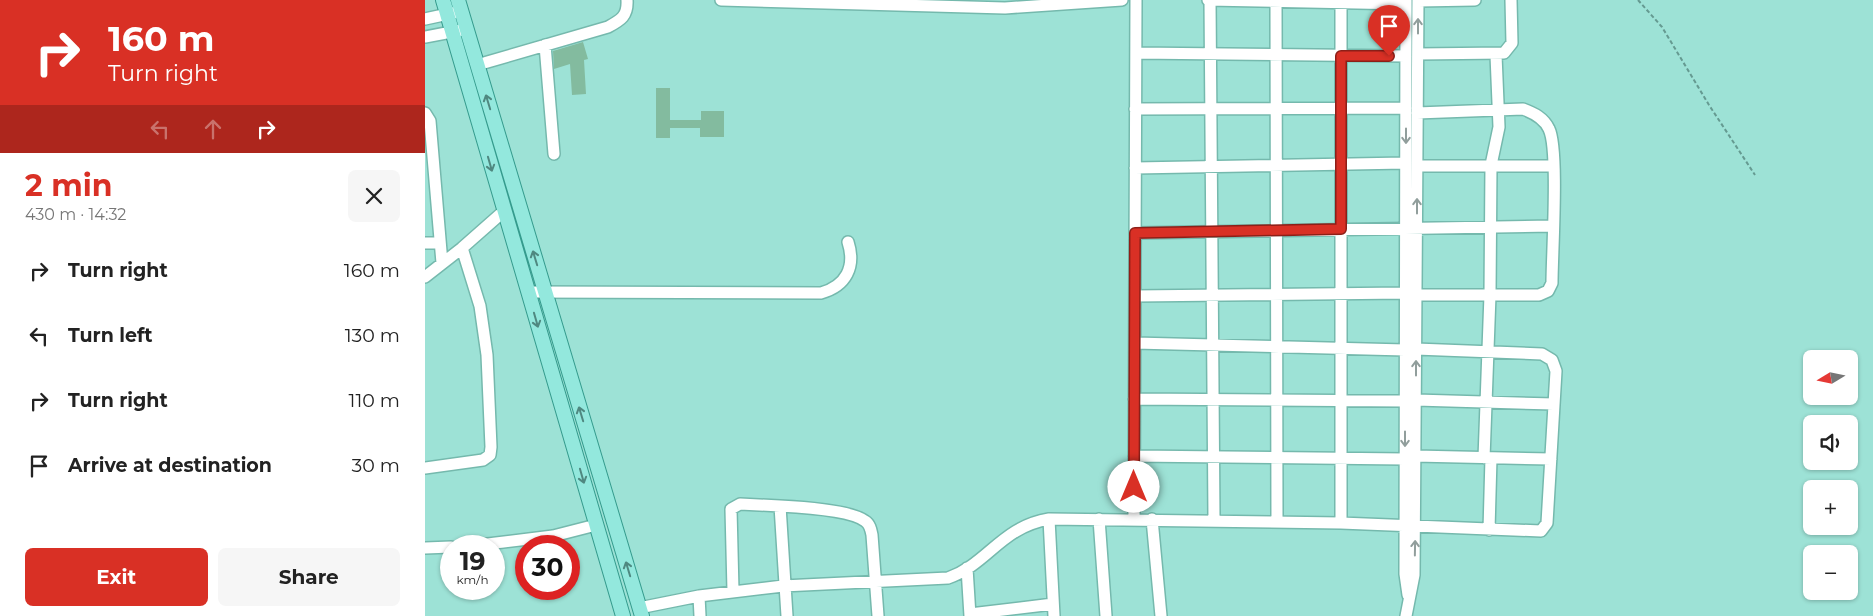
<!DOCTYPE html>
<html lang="en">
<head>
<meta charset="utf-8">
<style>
  body { margin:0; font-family:Montserrat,sans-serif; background:#f6f6f6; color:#222; height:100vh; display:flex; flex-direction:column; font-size:19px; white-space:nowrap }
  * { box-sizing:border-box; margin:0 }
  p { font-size:16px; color:#767676 }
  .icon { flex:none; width:28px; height:28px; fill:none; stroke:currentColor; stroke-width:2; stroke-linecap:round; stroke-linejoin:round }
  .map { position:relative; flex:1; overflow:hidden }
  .drawer { display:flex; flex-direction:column; background:#fff; width:425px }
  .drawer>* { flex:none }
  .hud { background:#d93025; color:#fff; overflow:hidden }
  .needle { width:32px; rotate:260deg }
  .tools { position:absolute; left:1378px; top:350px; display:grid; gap:10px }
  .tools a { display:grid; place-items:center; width:55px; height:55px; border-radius:8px; background:#fff; box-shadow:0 1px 4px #0004; font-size:25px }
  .speed { position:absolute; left:15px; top:535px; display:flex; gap:10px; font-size:25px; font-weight:700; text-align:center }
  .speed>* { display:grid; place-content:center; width:65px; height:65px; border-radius:50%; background:#fff; box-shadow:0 1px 4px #0004; line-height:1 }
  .speed small { font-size:12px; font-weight:400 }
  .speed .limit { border:8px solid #d22; background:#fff; color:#111 }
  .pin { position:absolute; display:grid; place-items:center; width:42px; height:42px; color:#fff; margin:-51px -21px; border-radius:50% 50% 50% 0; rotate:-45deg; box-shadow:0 0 5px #0007 }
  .pin .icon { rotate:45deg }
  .me { position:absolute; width:55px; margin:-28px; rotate:0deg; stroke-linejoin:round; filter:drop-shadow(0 0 4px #0008) }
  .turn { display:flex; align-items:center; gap:18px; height:105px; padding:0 25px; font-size:22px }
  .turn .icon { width:65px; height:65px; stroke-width:2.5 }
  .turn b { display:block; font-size:35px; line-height:42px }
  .lanes { display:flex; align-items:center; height:48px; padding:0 25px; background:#0003; justify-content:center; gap:25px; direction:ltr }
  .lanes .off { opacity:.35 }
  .round { display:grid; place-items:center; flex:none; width:52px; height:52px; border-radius:8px; background:#f6f6f6 }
  .overview { display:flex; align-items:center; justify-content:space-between; height:85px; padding:0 25px }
  h1 { font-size:30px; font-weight:700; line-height:38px; color:#d93025 }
  .button { display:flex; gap:10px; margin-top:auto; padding:10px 25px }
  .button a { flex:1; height:58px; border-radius:8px; background:#d93025; color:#fff; font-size:20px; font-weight:700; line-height:58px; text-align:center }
  .button a+a { background:#f6f6f6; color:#222 }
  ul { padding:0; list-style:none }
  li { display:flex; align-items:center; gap:15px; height:65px; padding:0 25px }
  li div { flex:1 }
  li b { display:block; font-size:19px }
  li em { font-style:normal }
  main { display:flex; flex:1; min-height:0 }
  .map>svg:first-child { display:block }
  .building { fill:#83bb9f }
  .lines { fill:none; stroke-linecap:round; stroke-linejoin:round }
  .minor-casing { stroke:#75b9ad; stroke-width:14 }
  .major-casing { stroke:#359b8d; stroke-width:16 }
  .path { stroke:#659a91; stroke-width:2; stroke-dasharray:4 2.5; stroke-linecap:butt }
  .minor { stroke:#fff; stroke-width:11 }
  .major { stroke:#93e8dd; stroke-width:14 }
  .oneway { stroke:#919e9c }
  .oneway2 { stroke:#4f8880 }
  .route-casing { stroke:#8d1f18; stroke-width:12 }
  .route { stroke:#d93025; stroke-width:9 }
</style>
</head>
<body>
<main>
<section class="drawer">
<div class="hud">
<div class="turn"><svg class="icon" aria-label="right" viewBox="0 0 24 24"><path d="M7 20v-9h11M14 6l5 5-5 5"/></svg><div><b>160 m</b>Turn right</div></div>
<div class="lanes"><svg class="icon off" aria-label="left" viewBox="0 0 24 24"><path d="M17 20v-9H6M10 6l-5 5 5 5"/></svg><svg class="icon off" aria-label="ahead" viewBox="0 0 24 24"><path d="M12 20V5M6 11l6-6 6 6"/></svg><svg class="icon" aria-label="right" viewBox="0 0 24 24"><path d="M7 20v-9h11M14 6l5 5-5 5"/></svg></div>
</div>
<div class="overview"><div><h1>2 min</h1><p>430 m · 14:32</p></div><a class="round"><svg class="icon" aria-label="close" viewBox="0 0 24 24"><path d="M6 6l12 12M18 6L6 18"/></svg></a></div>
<ul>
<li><svg class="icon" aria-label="right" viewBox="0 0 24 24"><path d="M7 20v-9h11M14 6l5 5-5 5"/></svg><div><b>Turn right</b></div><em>160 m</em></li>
<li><svg class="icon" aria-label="left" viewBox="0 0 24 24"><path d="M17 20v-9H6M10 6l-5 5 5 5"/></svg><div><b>Turn left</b></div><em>130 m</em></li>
<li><svg class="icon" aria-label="right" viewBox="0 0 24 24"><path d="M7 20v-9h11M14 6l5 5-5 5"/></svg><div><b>Turn right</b></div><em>110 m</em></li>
<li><svg class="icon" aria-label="arrive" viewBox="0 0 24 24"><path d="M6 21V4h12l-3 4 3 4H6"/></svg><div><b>Arrive at destination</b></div><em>30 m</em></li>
</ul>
<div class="button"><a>Exit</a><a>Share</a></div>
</section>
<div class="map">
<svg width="1448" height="616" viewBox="0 0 1448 616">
  <rect width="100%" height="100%" fill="#9de2d6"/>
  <!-- building -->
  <path class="building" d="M 158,42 L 163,59 L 159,60 L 161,94 L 147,95 L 145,64 L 129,69 L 128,51 Z
    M 231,88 L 245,88 L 245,120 L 276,120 L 276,111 L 299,111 L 299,137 L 275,137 L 275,128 L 245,128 L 245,138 L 231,138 Z"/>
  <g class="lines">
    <defs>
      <path id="minor" d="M 296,0 L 580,8 L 697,0
        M 783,0 L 981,4
        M 785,0 L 789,520
        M 851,0 L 852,521
        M 981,0 L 980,574 L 983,595
        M 993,1 L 1050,0
        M 0,19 L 37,11
        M 0,37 L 42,29
        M 120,45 L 129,154
        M 711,53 L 981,56
        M 993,54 L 1079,53 L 1087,43 L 1086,0
        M 52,65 L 183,27 C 196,20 203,16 202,0
        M 710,109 L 981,108
        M 0,113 L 5,121 L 17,263
        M 992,166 L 1128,166
        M 710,168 L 980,163
        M 710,233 L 1127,226
        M 0,243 L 14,243
        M 0,277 L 37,248 L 79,211
        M 103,292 L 396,293 C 421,286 431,267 423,242
        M 991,295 L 1114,295 L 1123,291 L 1127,283 C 1127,254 1134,149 1124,129 C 1119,118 1109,113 1098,109 L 992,113
        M 710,296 L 980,293
        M 710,343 L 980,350
        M 709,399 L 980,401
        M 991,400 L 1129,404
        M 709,456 L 980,459
        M 990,456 L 1126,459
        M 1059,458 L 1065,295 L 1066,165 L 1074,127 L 1071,55
        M 0,468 L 58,460 L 65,455 L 66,447 L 62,355 L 55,306 L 37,248
        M 355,506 C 374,507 426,510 440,521 C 445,524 446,530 447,535 L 453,616
        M 624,519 L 629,616
        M 674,519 L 681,616
        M 709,519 L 711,0
        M 727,519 L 736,616
        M 916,523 L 916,0
        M 1064,530 L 1066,458
        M 46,546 L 128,536 L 171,525
        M 0,548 L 26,547
        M 542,568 L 545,616
        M 308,591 L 306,509 L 315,504 L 355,506 L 362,616
        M 274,596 L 275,616
        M 214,608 L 274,596 L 358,586 L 523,578 C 563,564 576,527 624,519 L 916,523 L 1116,531 L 1122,523 L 1131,371 L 1127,360 L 1117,354 L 991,349
        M 545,614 L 628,604
        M 981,616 L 989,575 L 993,0"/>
      <path id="major" d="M 18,0 L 198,616
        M 33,0 L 217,616"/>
    </defs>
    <!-- minor casing -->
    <use href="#minor" class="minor-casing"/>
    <!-- major casing -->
    <use href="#major" class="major-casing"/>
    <!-- path -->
    <path class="path" d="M 1213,0 L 1237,27 L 1284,105 L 1330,175"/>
    <!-- minor -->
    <use href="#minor" class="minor"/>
    <!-- major -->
    <use href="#major" class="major"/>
  </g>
  <!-- one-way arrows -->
  <defs><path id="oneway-shaft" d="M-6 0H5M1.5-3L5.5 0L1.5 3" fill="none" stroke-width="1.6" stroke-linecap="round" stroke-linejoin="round" transform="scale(1.25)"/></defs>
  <g class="oneway">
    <use href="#oneway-shaft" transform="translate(993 26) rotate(-90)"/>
    <use href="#oneway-shaft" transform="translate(981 136) rotate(90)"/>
    <use href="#oneway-shaft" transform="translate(992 206) rotate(-90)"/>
    <use href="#oneway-shaft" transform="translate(991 368) rotate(-90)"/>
    <use href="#oneway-shaft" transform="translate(980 439) rotate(90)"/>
    <use href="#oneway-shaft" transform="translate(990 548) rotate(-89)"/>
  </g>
  <g class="oneway2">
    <use href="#oneway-shaft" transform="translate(63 102) rotate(-107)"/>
    <use href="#oneway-shaft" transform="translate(65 164) rotate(74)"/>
    <use href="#oneway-shaft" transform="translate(110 258) rotate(-107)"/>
    <use href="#oneway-shaft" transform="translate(111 320) rotate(74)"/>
    <use href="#oneway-shaft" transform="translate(156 414) rotate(-107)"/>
    <use href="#oneway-shaft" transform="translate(157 476) rotate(74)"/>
    <use href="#oneway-shaft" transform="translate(203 569) rotate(-107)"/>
  </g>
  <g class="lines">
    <defs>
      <path id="route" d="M 709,487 L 710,233 L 916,229 L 916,56 L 964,56"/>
    </defs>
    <!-- route casing -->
    <use href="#route" class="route-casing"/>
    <!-- route -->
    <use href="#route" class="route"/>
  </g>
</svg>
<div class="tools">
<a><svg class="needle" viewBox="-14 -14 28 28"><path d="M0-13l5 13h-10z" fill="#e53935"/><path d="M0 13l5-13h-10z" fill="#767676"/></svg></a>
<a><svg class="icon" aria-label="sound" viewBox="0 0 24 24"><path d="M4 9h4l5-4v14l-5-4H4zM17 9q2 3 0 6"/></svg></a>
<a>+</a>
<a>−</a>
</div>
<div class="speed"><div>19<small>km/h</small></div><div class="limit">30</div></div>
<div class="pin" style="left:964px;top:56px;background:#d93025"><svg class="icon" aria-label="arrive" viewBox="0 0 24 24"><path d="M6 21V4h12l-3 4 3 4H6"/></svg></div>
<svg class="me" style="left:709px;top:487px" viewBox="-20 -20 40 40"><circle r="19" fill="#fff"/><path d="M0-13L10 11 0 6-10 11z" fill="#d93025"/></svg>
</div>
</main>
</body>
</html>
